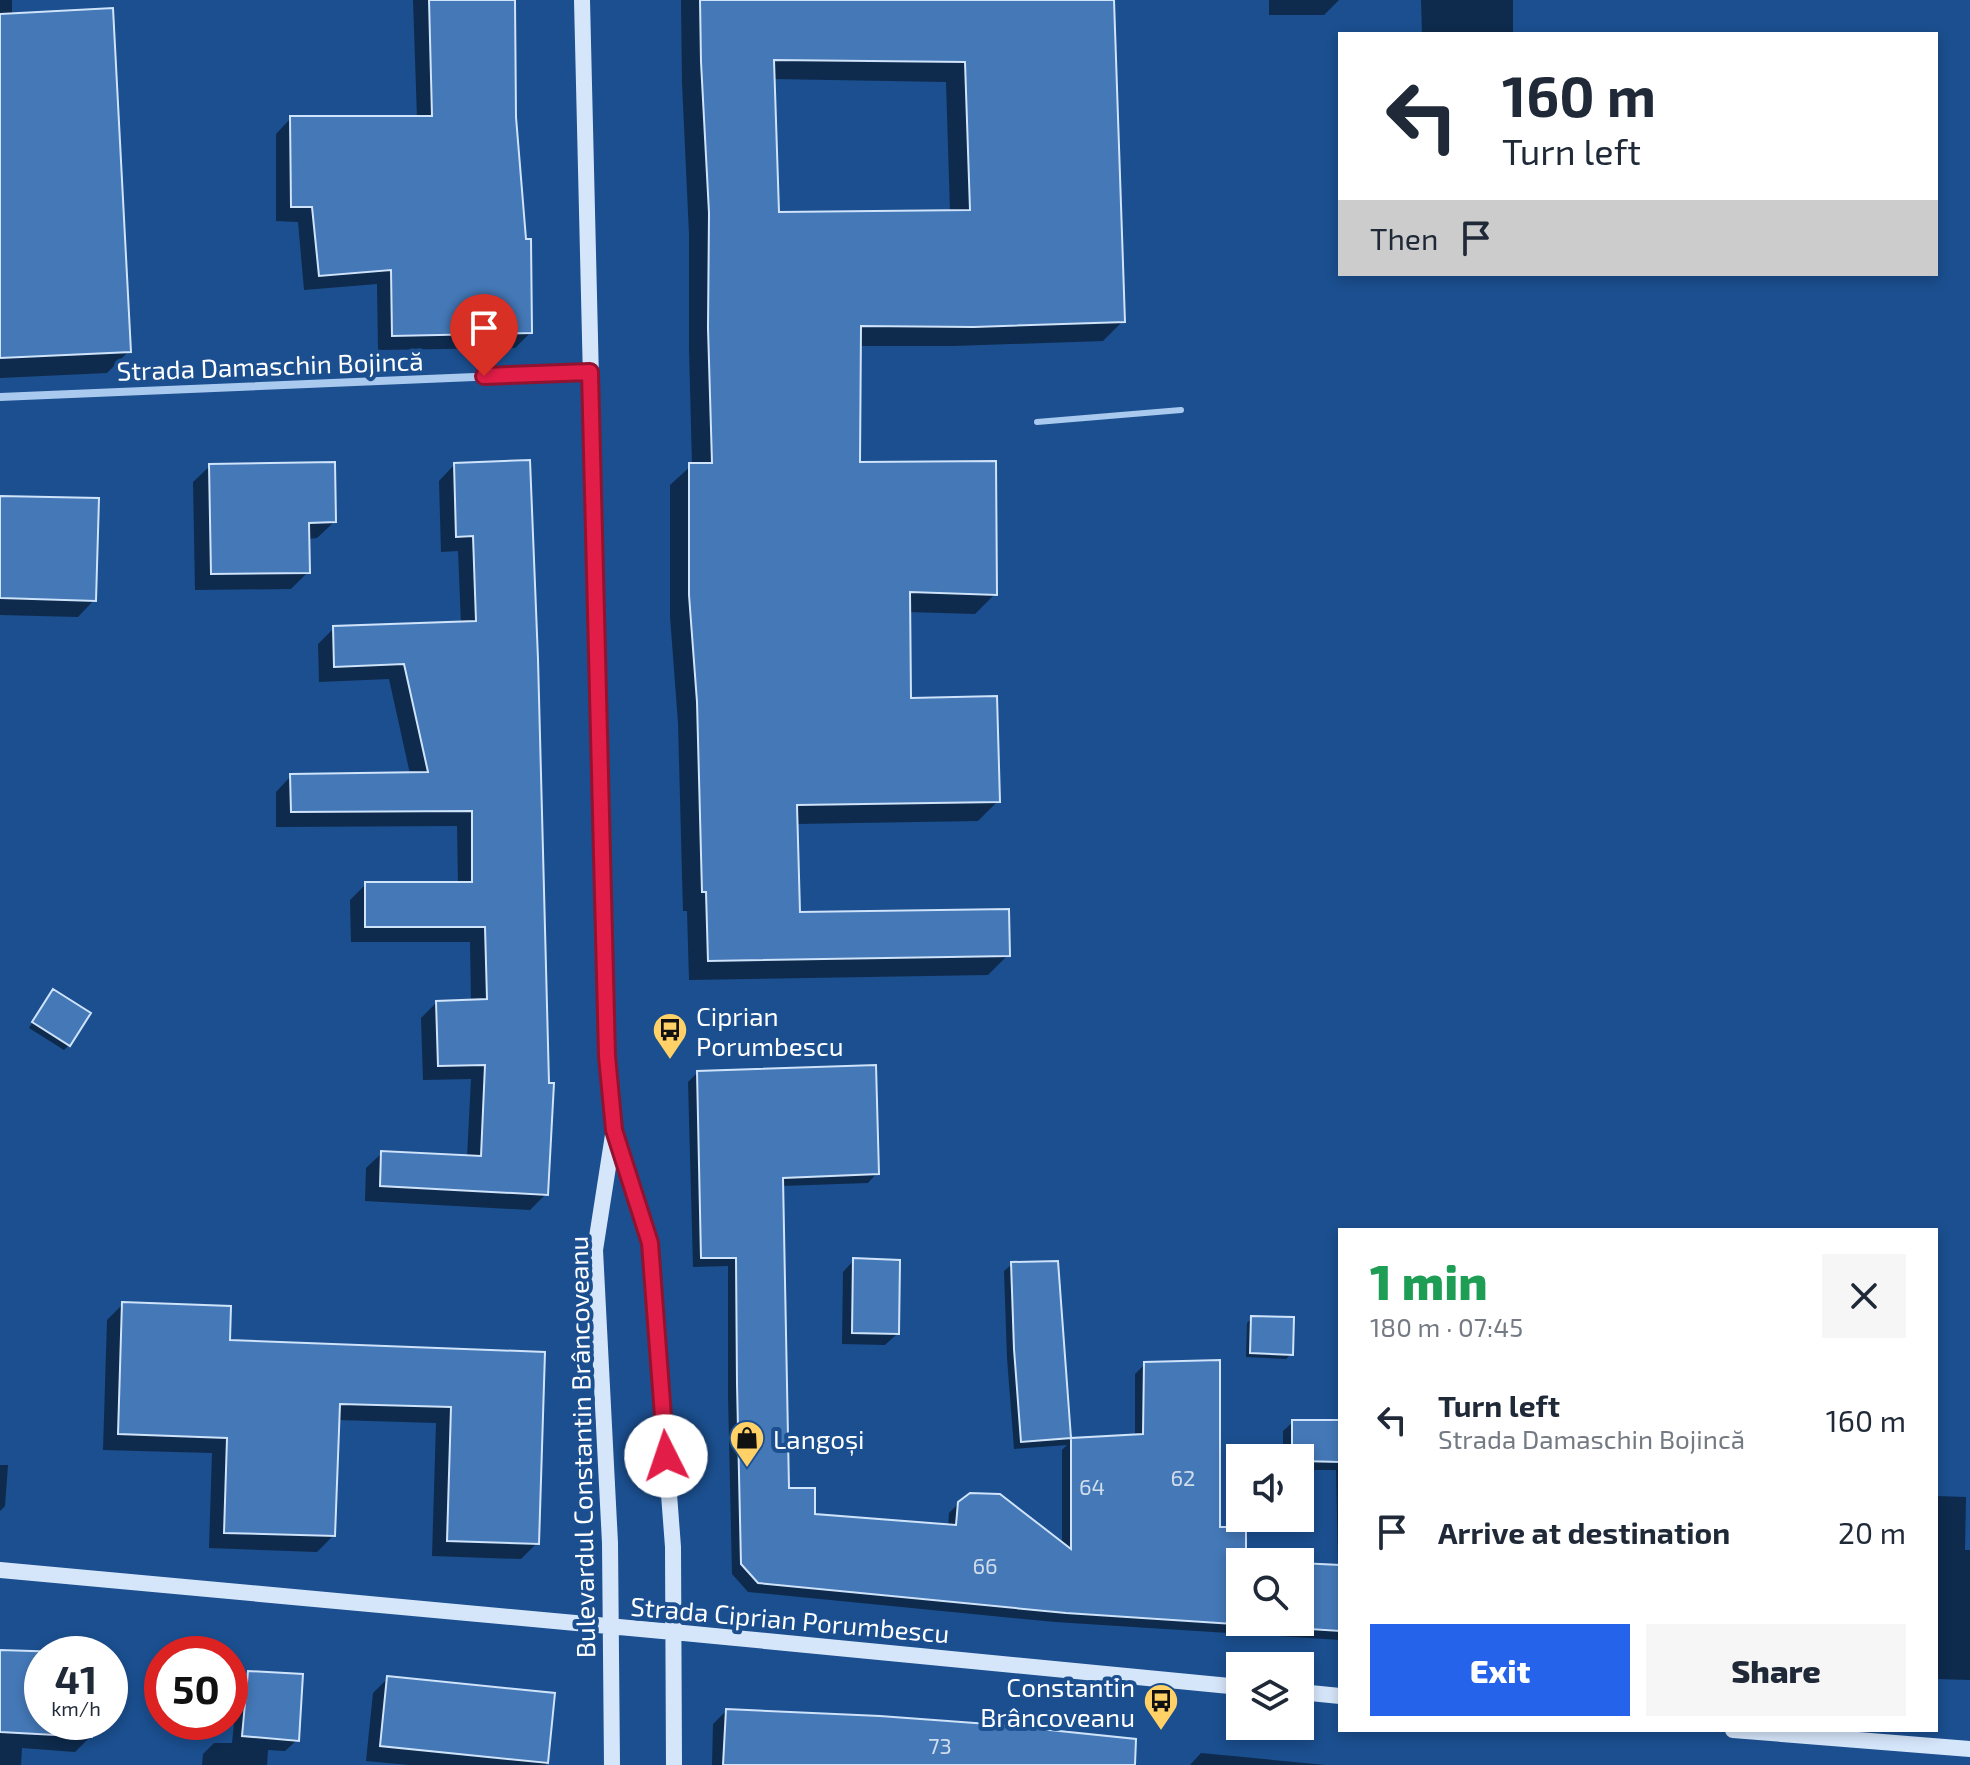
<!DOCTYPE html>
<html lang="en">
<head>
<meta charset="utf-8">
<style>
  body { margin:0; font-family:"Exo 2",sans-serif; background:#f6f6f7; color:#1f2937; height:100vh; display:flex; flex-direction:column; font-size:30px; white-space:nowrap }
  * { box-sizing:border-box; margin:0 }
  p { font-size:26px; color:#747a83 }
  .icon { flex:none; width:44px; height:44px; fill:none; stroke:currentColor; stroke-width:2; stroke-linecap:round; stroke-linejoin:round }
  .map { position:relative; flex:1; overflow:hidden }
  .sheet { position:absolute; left:1338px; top:1228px; width:600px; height:504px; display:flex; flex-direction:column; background:#fff; border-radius:0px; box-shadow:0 4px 12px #0003 }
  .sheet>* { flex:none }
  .top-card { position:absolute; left:1338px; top:32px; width:600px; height:244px; border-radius:0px; box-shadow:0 4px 12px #0003; background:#fff; color:#1f2937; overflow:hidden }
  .controls { position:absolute; left:1226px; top:1444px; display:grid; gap:16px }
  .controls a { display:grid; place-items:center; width:88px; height:88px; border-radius:0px; background:#fff; box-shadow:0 4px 12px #0003; font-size:40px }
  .speed { position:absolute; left:24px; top:1636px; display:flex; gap:16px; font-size:40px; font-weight:700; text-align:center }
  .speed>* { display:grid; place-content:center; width:104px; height:104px; border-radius:50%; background:#fff; box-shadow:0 4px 12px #0003; line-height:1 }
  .speed small { font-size:20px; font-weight:400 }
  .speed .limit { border:12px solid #d22; background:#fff; color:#111 }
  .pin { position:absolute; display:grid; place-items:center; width:68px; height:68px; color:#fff; margin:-82px -34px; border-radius:50% 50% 50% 0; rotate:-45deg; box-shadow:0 0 8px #0007 }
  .pin .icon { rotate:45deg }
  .me { position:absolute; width:88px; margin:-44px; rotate:356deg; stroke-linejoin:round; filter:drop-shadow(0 0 6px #0008) }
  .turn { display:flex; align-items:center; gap:28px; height:168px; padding:0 32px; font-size:36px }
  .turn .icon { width:104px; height:104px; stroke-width:2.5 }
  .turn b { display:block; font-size:56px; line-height:68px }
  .then { display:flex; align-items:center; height:76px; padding:0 32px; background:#0003; gap:16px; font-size:30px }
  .round { display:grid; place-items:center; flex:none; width:84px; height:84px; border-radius:0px; background:#f6f6f7 }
  .summary { display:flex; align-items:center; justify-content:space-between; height:136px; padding:0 32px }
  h1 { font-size:48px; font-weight:800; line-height:60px; color:#1e9e55 }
  .button { display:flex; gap:16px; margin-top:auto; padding:16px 32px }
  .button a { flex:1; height:92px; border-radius:0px; background:#2563eb; color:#fff; font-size:32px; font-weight:800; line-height:92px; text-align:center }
  .button a+a { background:#f6f6f7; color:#1f2937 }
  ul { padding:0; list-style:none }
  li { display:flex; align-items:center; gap:24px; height:112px; padding:0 32px }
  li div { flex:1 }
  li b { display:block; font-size:30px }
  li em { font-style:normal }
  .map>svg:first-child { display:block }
  .shadow { fill:#0007; fill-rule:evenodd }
  .building { fill:#4478b7; stroke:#cfe3fa; stroke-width:2; fill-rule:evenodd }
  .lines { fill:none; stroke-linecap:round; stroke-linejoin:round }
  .lane { stroke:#a9c9ee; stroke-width:6 }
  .street { stroke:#a9c9ee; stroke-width:8 }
  .secondary { stroke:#d6e6fa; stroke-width:16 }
  .route-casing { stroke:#92132f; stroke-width:20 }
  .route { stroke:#e11d48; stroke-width:14 }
  .labels { text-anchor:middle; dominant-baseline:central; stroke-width:8; stroke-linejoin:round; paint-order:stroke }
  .number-label { font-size:22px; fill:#d0dded }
  .street-label { font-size:26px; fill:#fff; stroke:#1b4f8f }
  .poi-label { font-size:26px; fill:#fff; stroke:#1b4f8f; text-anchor:start }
</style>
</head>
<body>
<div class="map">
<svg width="1970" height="1765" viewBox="0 0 1970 1765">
  <rect width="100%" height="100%" fill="#1b4f8f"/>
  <!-- shadow -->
  <path class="shadow" d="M 0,0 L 12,0 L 12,15 L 129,351 L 107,373 L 0,378 Z
    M 413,0 L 513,0 L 514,117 L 530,333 L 515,348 L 378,350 L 377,284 L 304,290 L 298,222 L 276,221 L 276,134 L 291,118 L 417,118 Z
    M 681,0 L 1112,0 L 1123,321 L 1103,341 L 953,346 L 859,346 L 858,464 L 995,594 L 975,614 L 908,612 L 909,700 L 998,801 L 978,821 L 795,824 L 798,914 L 1008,955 L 988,975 L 689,980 L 687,911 L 683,911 L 678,723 L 670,616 L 670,485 L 692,465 L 689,349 L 689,234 L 682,83 ZM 773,79 L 946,82 L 950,212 L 777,214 Z
    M 1269,0 L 1339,0 L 1324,15 L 1269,15 Z
    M 1421,0 L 1513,0 L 1513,34 L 1422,34 Z
    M 528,462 L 546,1194 L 530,1210 L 365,1201 L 366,1168 L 382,1153 L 467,1157 L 471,1079 L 423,1080 L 421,1018 L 437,1002 L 471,1002 L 470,942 L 351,942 L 350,900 L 366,884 L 458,884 L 457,826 L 276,827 L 276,792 L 291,776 L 410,774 L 389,679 L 319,682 L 318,644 L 334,628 L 461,624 L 458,551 L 441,552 L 439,481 L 454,465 Z
    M 210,466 L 334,522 L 317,538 L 308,539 L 308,572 L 291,589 L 195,590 L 193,482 Z
    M 0,498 L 94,600 L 78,617 L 0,615 Z
    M 48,997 L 69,1045 L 64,1050 L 29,1028 Z
    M 697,1073 L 877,1173 L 868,1183 L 781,1186 L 787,1490 L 813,1516 L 948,1527 L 949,1513 L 959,1503 L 1062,1545 L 1062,1450 L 1067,1445 L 1014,1449 L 1007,1358 L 1004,1271 L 1012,1264 L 1057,1263 L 1069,1440 L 1135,1436 L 1135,1374 L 1145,1364 L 1218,1529 L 1244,1562 L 1240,1562 L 1240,1622 L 1300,1622 L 1300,1565 L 1338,1567 L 1336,1470 L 1300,1470 L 1300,1458 L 1283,1458 L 1283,1431 L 1293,1422 L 1340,1422 L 1340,1640 L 1055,1622 L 748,1592 L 732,1574 L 728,1395 L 728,1266 L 693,1267 L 688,1082 Z
    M 854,1260 L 897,1334 L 885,1345 L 842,1344 L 843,1272 Z
    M 123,1304 L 228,1342 L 543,1354 L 537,1543 L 521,1559 L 432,1556 L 436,1423 L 337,1420 L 333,1536 L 317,1552 L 209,1548 L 212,1453 L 103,1450 L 107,1320 Z
    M 1252,1318 L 1291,1354 L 1286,1359 L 1246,1357 L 1247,1323 Z
    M 0,1465 L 8,1465 L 5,1506 L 0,1511 Z
    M 1936,1496 L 1966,1497 L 1965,1550 L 1970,1550 L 1970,1680 L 1936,1679 Z
    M 0,1652 L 67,1654 L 42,1654 L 42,1722 L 91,1722 L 90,1737 L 75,1752 L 22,1748 L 21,1765 L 0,1765 Z
    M 249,1673 L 297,1740 L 285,1751 L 268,1750 L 267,1765 L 202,1765 L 203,1754 L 214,1743 L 232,1743 L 238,1684 Z
    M 388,1678 L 552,1695 L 546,1765 L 409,1765 L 366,1761 L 373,1693 Z
    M 726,1711 L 1113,1765 L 712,1765 L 713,1724 Z
    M 1201,1753 L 1325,1765 L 1190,1765 Z"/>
  <!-- building -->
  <path class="building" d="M 429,0 L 515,0 L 516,117 L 526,239 L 531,239 L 532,333 L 392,336 L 391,270 L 319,276 L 312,207 L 291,207 L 290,116 L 432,116 Z
    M 700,0 L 1114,0 L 1125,322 L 974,327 L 861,326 L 860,462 L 996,461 L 997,595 L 910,592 L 911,698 L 997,696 L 1000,802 L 797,805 L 800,912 L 1009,909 L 1010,956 L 708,961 L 706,892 L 702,892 L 697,702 L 689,595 L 689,463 L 712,463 L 708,328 L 709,213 L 701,62 ZM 774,60 L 965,62 L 970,210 L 779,212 Z
    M 113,8 L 131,352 L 0,358 L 0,14 Z
    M 530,460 L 538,659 L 549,1083 L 554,1083 L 548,1195 L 380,1186 L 381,1151 L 481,1156 L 485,1065 L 438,1066 L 436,1001 L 487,999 L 485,927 L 365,927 L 365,882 L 472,882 L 472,811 L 291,812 L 290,774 L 428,772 L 404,664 L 334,667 L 333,626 L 476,621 L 473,536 L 456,537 L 454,463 Z
    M 335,462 L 336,522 L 309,523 L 310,573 L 211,574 L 209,464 Z
    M 0,496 L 99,498 L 96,601 L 0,598 Z
    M 53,989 L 91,1013 L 70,1046 L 32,1022 Z
    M 876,1065 L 879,1174 L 783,1178 L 789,1488 L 815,1488 L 815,1514 L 956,1525 L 958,1502 L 970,1493 L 1000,1494 L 1071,1549 L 1071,1438 L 1143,1434 L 1144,1362 L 1220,1360 L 1220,1527 L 1246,1527 L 1246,1562 L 1286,1562 L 1240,1562 L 1240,1622 L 1300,1622 L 1300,1563 L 1340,1565 L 1340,1631 L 1066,1613 L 758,1583 L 741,1564 L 737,1384 L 736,1258 L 701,1258 L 697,1071 Z
    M 853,1258 L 900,1260 L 899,1334 L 852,1333 Z
    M 1058,1261 L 1071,1438 L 1021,1442 L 1014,1349 L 1011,1262 Z
    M 122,1302 L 231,1306 L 230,1340 L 545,1352 L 539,1544 L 447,1541 L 451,1407 L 340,1404 L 335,1536 L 224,1533 L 227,1438 L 118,1434 Z
    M 1251,1316 L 1294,1317 L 1293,1355 L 1250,1353 Z
    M 1292,1420 L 1340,1420 L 1340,1462 L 1300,1461 L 1300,1458 L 1292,1458 Z
    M 0,1650 L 96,1653 L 42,1654 L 42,1722 L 93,1722 L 92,1737 L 0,1732 Z
    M 248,1671 L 303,1674 L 299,1741 L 242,1736 Z
    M 387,1676 L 555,1693 L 548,1763 L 380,1746 Z
    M 726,1709 L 880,1716 L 1002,1725 L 1136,1739 L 1135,1765 L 723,1765 Z"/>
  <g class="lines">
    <!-- lane -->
    <path class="lane" d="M 1037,422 L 1181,410"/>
    <!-- street -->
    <path class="street" d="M 0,397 L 590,372"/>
    <!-- secondary -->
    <path class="secondary" d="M 582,0 L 607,1056 L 614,1130 L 650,1243 L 673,1547 L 674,1765
      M 0,1570 L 673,1632 L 1240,1687
      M 1300,1692 L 1340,1696
      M 1733,1730 L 1970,1749
      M 612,1765 L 610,1543 L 595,1250 L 613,1135"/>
  </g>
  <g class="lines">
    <defs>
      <path id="route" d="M 484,376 L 590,372 L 607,1056 L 614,1130 L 650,1243 L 666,1456"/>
    </defs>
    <!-- route casing -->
    <use href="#route" class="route-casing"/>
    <!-- route -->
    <use href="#route" class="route"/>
  </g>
  <!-- icons -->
  <defs>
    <symbol id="bus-pin" viewBox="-11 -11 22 30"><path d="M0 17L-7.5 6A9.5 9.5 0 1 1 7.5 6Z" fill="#ffd166" stroke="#1b4f8f"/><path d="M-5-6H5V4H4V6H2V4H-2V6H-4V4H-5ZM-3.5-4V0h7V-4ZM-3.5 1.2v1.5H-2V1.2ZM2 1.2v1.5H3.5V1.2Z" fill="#111"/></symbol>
    <symbol id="shop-pin" viewBox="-11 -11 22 30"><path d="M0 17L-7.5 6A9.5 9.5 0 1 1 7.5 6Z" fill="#ffd166" stroke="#1b4f8f"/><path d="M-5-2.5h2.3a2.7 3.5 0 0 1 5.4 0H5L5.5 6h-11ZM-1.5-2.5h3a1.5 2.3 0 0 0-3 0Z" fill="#111"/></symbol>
  </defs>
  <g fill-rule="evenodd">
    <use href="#bus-pin" x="650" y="1010" width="40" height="54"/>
    <use href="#shop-pin" x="727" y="1418" width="40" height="54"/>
    <use href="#bus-pin" x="1141" y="1681" width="40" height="54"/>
  </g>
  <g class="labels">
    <!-- number labels -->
    <g class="number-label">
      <text x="1183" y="1477">62</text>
      <text x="1092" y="1486">64</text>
      <text x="985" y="1565">66</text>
      <text x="940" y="1745">73</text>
    </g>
    <!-- street labels -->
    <g class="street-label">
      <text transform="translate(270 365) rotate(-2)">Strada Damaschin Bojincă</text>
      <text transform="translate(581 1447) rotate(-91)">Bulevardul Constantin Brâncoveanu</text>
      <text transform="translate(790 1619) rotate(5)">Strada Ciprian Porumbescu</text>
    </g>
    <!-- poi labels -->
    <g class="poi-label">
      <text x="696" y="1015">Ciprian<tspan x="696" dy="30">Porumbescu</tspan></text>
      <text x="773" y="1438">Langoși</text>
      <text x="1135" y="1686" text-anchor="end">Constantin<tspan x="1135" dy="30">Brâncoveanu</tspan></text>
    </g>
  </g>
</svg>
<div class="controls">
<a><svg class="icon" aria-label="sound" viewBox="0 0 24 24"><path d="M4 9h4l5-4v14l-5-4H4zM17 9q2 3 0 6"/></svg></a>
<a><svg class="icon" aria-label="search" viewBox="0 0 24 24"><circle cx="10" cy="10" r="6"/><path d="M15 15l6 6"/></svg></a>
<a><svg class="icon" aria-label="layers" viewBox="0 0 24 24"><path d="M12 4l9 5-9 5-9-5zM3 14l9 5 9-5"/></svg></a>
</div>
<div class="speed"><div>41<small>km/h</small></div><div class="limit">50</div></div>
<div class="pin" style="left:484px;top:376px;background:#d93025"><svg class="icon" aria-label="arrive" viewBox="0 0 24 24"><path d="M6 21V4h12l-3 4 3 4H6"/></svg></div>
<svg class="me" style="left:666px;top:1456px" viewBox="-20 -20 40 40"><circle r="19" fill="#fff"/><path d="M0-13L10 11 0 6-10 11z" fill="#e11d48"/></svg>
<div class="top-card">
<div class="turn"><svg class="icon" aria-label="left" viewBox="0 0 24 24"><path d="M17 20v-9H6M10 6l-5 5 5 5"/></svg><div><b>160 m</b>Turn left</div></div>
<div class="then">Then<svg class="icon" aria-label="arrive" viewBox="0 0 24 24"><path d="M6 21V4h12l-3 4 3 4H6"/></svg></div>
</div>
<section class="sheet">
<div class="summary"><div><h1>1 min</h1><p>180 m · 07:45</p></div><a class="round"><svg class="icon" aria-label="close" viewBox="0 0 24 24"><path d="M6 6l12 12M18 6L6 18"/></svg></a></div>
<ul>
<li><svg class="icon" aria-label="left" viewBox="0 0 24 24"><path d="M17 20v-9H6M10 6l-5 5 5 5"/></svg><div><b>Turn left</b><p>Strada Damaschin Bojincă</p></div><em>160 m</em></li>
<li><svg class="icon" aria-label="arrive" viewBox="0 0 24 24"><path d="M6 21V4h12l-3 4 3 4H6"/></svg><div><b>Arrive at destination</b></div><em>20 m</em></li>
</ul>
<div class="button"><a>Exit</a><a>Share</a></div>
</section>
</div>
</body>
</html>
